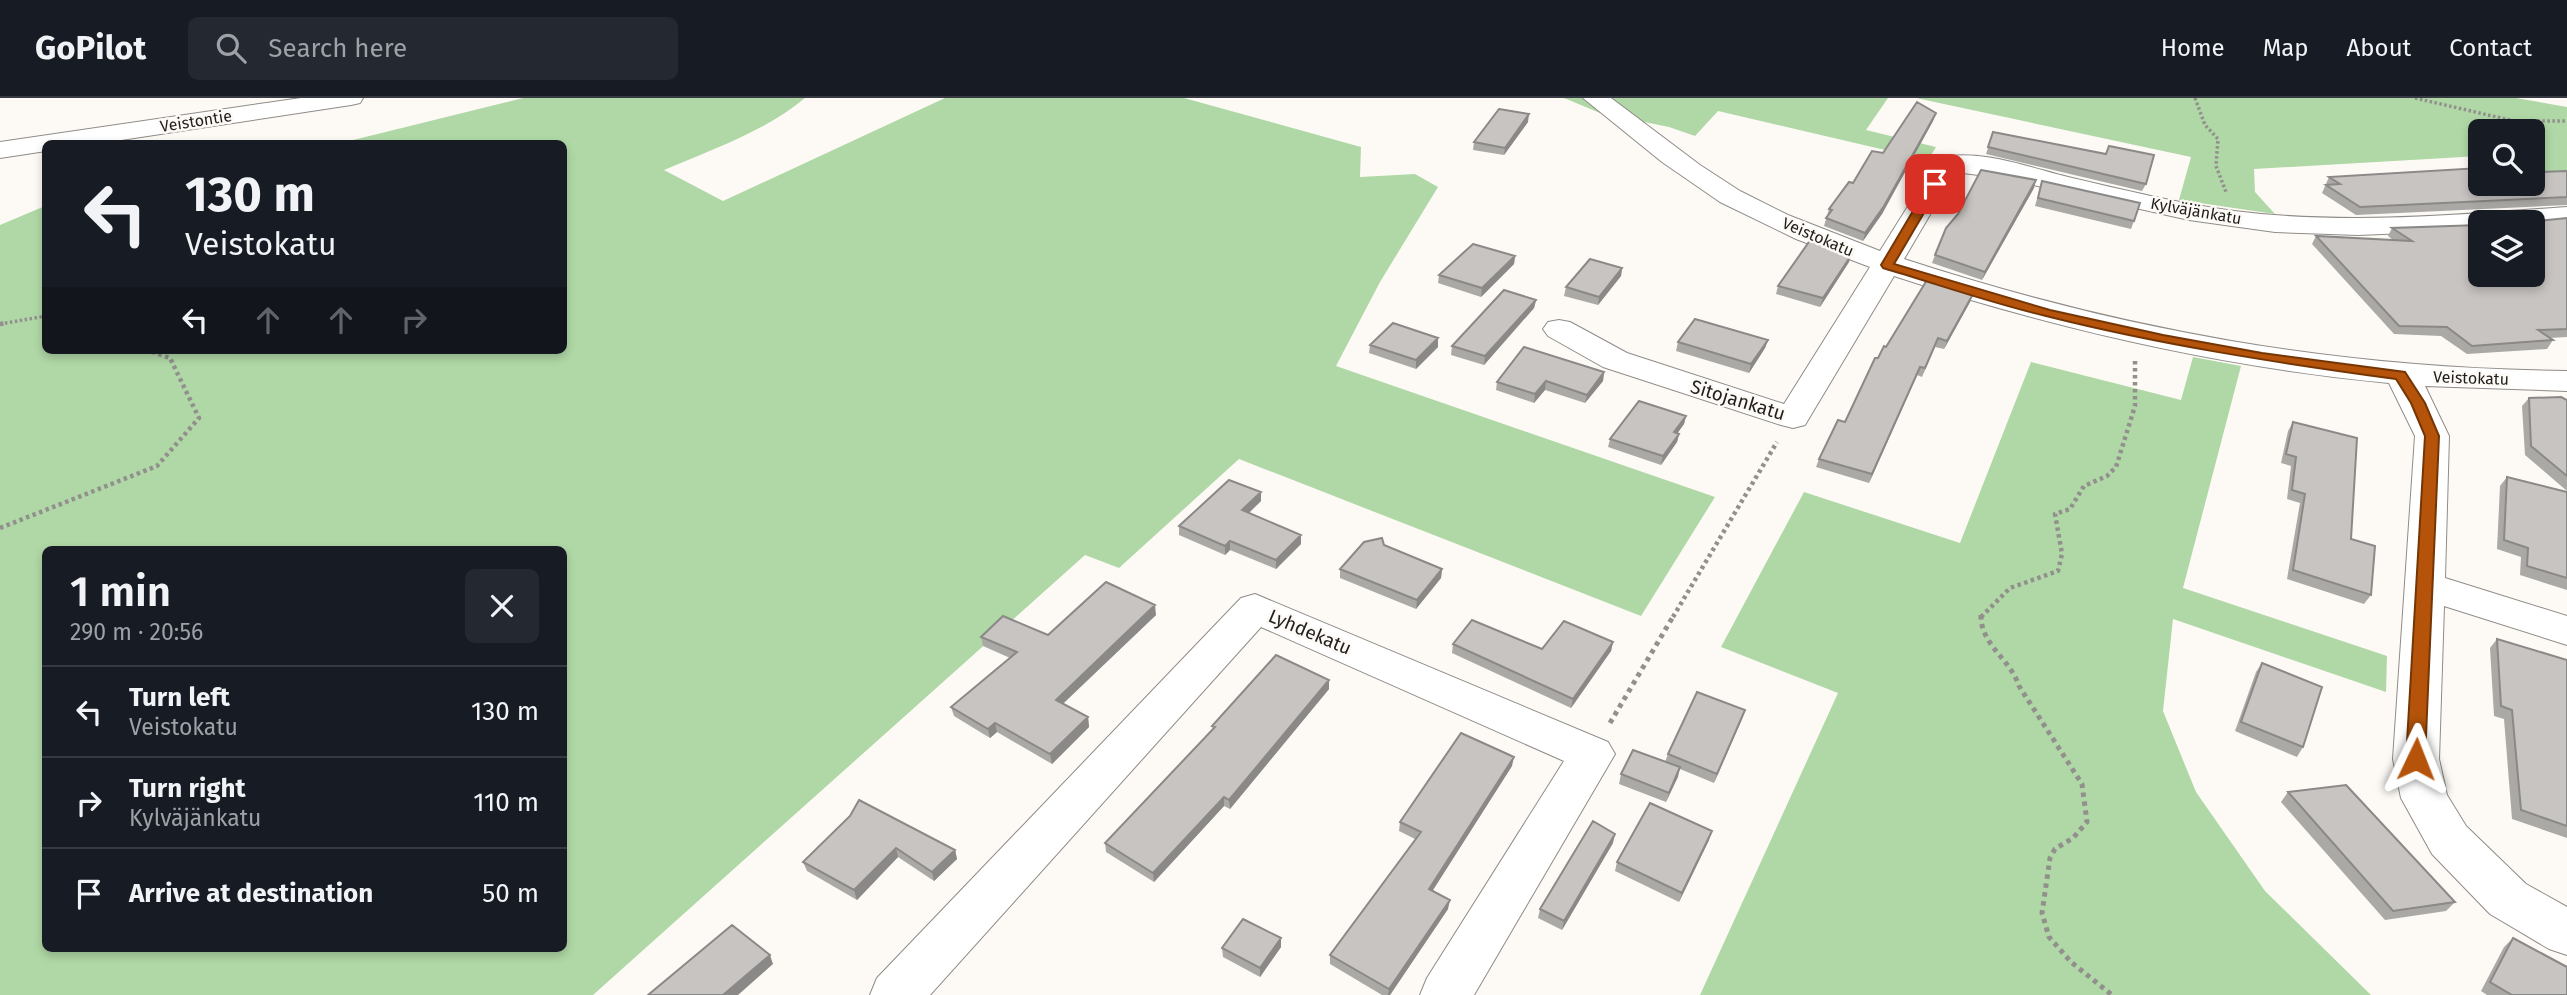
<!DOCTYPE html>
<html lang="en">
<head>
<meta charset="utf-8">
<style>
  body { margin:0; font-family:"Fira Sans",sans-serif; background:#242831; color:#f1f3f6; height:100vh; display:flex; flex-direction:column; font-size:26px; white-space:nowrap }
  * { box-sizing:border-box; margin:0 }
  p { font-size:23px; color:#9ea1a6 }
  .icon { flex:none; width:38px; height:38px; fill:none; stroke:currentColor; stroke-width:2; stroke-linecap:round; stroke-linejoin:round }
  .map { position:relative; flex:1; overflow:hidden }
  .details { position:absolute; left:42px; top:448px; width:525px; height:406px; display:flex; flex-direction:column; background:#171b24; border-radius:10px; box-shadow:0 4px 10px #0003 }
  .details>* { flex:none }
  .hud { position:absolute; left:42px; top:42px; width:525px; height:214px; border-radius:10px; box-shadow:0 4px 10px #0003; background:#171b24; color:#f1f3f6; overflow:hidden }
  .controls { position:absolute; left:2468px; top:21px; display:grid; gap:14px }
  .controls a { display:grid; place-items:center; width:77px; height:77px; border-radius:10px; background:#171b24; box-shadow:0 4px 10px #0003; font-size:35px }
  .pin { position:absolute; display:grid; place-items:center; width:60px; height:60px; color:#fff; margin:-30px; border-radius:14px; box-shadow:0 4px 10px #0006 }
  .me { position:absolute; width:77px; margin:-38px; rotate:2deg; stroke-linejoin:round; filter:drop-shadow(0 0 5px #0008) }
  .turn { display:flex; align-items:center; gap:24px; height:147px; padding:0 28px; font-size:32px }
  .turn .icon { width:91px; height:91px; stroke-width:2.5 }
  .turn b { display:block; font-size:49px; line-height:60px }
  .lanes { display:flex; align-items:center; height:66px; padding:0 28px; background:#0003; justify-content:center; gap:35px; direction:ltr }
  .lanes .off { opacity:.35 }
  .round { display:grid; place-items:center; flex:none; width:74px; height:74px; border-radius:10px; background:#242831 }
  .summary { display:flex; align-items:center; justify-content:space-between; height:119px; padding:0 28px }
  h1 { font-size:42px; font-weight:600; line-height:52px }
  ul { padding:0; list-style:none }
  li { display:flex; align-items:center; gap:21px; height:91px; padding:0 28px; border-top:2px solid #363941 }
  li div { flex:1 }
  li b { display:block; font-size:26px }
  li em { font-style:normal }
  header { display:flex; align-items:center; gap:42px; box-sizing:border-box; height:98px; padding:0 35px; background:#171b24; border-bottom:2px solid #363941 }
  header strong { font-size:33px }
  nav { display:flex; gap:38px; margin-inline-start:auto; font-size:24px }
  .search { width:490px; height:63px; background:#242831; display:flex; align-items:center; gap:18px; box-sizing:border-box; padding:0 24px; border-radius:10px; color:#9ea1a6; font-size:26px }
  .map>svg:first-child { display:block }
  .forest { fill:#b0d8a6; fill-rule:evenodd }
  .lines { fill:none; stroke-linecap:round; stroke-linejoin:round }
  .street-casing { stroke:#8f8c88; stroke-width:2 }
  .path-far2 { stroke:#92908d; stroke-width:3.5; stroke-dasharray:2.5 2.5; stroke-linecap:butt }
  .path-far1 { stroke:#92908d; stroke-width:4.5; stroke-dasharray:3.5 3.5; stroke-linecap:butt }
  .path { stroke:#92908d; stroke-width:5; stroke-dasharray:4.5 4.5; stroke-linecap:butt }
  .street { fill:#fff; fill-rule:evenodd }
  .wall { fill:#aba9a6 }
  .shaded-wall { fill:#8b8987 }
  .building { fill:#c7c4c1; stroke:#8b8987; stroke-width:2 }
  .route { fill:#b45309; stroke:#753606; stroke-width:2 }
  .labels { text-anchor:middle; dominant-baseline:central; stroke-width:5; stroke-linejoin:round; paint-order:stroke }
  .far-street-label { font-size:16px; fill:#201f1d; stroke:#fdfaf6 }
  .street-label { font-size:19px; fill:#201f1d; stroke:#fdfaf6 }
</style>
</head>
<body>
<header>
<strong>GoPilot</strong>
<div class="search"><svg class="icon" aria-label="search" viewBox="0 0 24 24"><circle cx="10" cy="10" r="6"/><path d="M15 15l6 6"/></svg>Search here</div>
<nav><a>Home</a><a>Map</a><a>About</a><a>Contact</a></nav>
</header>
<div class="map">
<svg width="2567" height="897" viewBox="0 0 2567 897">
  <rect width="100%" height="100%" fill="#fdfaf6"/>
  <!-- forest -->
  <path class="forest" d="M 523,0 L 805,0 C 764,34 713,51 664,72 L 723,103 L 945,0 L 1184,0 L 1361,49 L 1360,79 L 1415,76 L 1438,89 L 1380,184 L 1336,268 L 1715,399 L 1641,518 L 1239,361 L 1119,470 L 1085,457 L 593,897 L 0,897 L 0,127 L 45,108 L 46,252 L 564,252 L 564,46 L 341,45 ZM 46,452 L 564,452 L 564,850 L 46,850 Z
    M 1564,0 L 1888,0 L 1866,32 L 1936,49 L 1928,62 L 1718,13 L 1695,38 L 1669,29 L 1600,15 Z
    M 1916,0 L 2516,0 L 2567,9 L 2567,88 L 2532,69 L 2532,33 L 2480,33 L 2480,58 L 2254,71 L 2255,94 L 2275,116 L 2179,102 L 2191,59 Z
    M 2193,259 L 2241,268 L 2183,490 L 2387,558 L 2386,594 L 2173,521 L 2163,613 L 2196,694 L 2265,793 L 2371,897 L 1700,897 L 1838,595 L 1721,549 L 1804,394 L 1960,445 L 2031,264 L 2181,302 Z"/>
  <g class="lines">
    <defs>
      <path id="street" d="M 301,0 L 363,0 L 360,5 L 351,7 L 95,46 L 46,46 L 46,53 L 0,60 L 0,44 Z
        M 1583,0 L 1611,0 L 1700,67 L 1740,93 L 1788,117 L 1880,153 L 1938,60 C 1978,50 2028,69 2068,79 C 2123,92 2178,105 2234,113 C 2345,127 2456,117 2567,109 L 2567,125 L 2532,128 L 2532,124 L 2480,124 L 2480,132 L 2358,137 L 2275,134 L 2189,122 L 2002,80 L 1955,74 L 1904,161 C 2124,233 2336,270 2567,273 L 2567,293 L 2425,288 L 2449,338 L 2445,480 L 2567,518 L 2567,547 L 2444,508 L 2439,661 L 2447,697 L 2466,728 L 2526,786 L 2567,809 L 2567,857 L 2549,851 L 2490,816 L 2432,756 L 2401,700 L 2393,661 L 2415,338 L 2389,285 C 2221,269 2055,231 1894,178 L 1805,327 L 1793,330 L 1781,327 L 1603,269 L 1548,238 L 1543,231 L 1548,224 L 1559,222 L 1570,224 L 1627,255 L 1784,306 L 1870,169 L 1796,141 L 1720,104 L 1662,64 Z
        M 1255,496 L 1608,644 L 1615,656 L 1474,897 L 1420,897 L 1427,880 L 1564,663 L 1261,529 L 930,897 L 870,897 L 877,880 L 1241,500 Z"/>
    </defs>
    <!-- street casing -->
    <use href="#street" class="street-casing"/>
    <!-- path-far2 -->
    <path class="path-far2" d="M 2195,0 L 2205,27 L 2218,41 L 2216,68 L 2226,94
      M 2415,0 L 2514,23 L 2567,23
      M 0,226 L 46,218"/>
    <!-- path-far1 -->
    <path class="path-far1" d="M 0,226 L 6,225
      M 0,430 L 157,368 L 199,320 L 170,260 L 147,252
      M 1673,519 L 1777,344
      M 1981,519 L 2010,490 L 2058,473 L 2062,456 L 2055,416 L 2070,411 L 2084,388 L 2107,378 L 2116,369 L 2135,308 L 2135,263"/>
    <!-- path -->
    <path class="path" d="M 1981,517 C 1980,546 2011,562 2019,588 L 2082,686 L 2087,724 L 2073,740 L 2055,751 L 2050,760 L 2042,815 L 2049,839 L 2071,864 L 2112,897
      M 1610,625 L 1674,517"/>
    <!-- street -->
    <use href="#street" class="street"/>
  </g>
  <!-- wall -->
  <path class="wall" d="M 1936,15 L 1933,23 L 1882,116 L 1863,143 L 1824,128 L 1829,111 L 1853,85 L 1883,55 Z
    M 1528,24 L 1504,57 L 1473,52 L 1474,44 Z
    M 1993,34 L 2146,86 L 2142,93 L 1986,56 Z
    M 2567,73 L 2567,107 L 2356,117 L 2322,95 L 2329,79 Z
    M 2042,83 L 2134,123 L 2131,131 L 2035,108 Z
    M 2034,90 L 1982,182 L 1932,165 L 1935,157 Z
    M 2488,119 L 2537,123 L 2567,120 L 2567,239 L 2549,240 L 2553,242 L 2547,251 L 2467,256 L 2441,238 L 2394,236 L 2312,146 L 2316,138 L 2393,142 L 2388,138 L 2392,130 L 2532,124 L 2484,124 Z
    M 1515,158 L 1514,166 L 1481,199 L 1438,185 L 1439,177 Z
    M 1849,164 L 1820,209 L 1776,196 L 1778,188 Z
    M 1622,170 L 1621,178 L 1598,207 L 1564,198 L 1566,189 Z
    M 1973,196 L 1970,204 L 1944,251 L 1935,249 L 1922,279 L 1917,277 L 1869,385 L 1816,369 L 1819,361 L 1845,324 L 1878,260 L 1886,249 Z
    M 1536,202 L 1534,210 L 1484,267 L 1451,257 L 1452,248 Z
    M 1438,240 L 1438,249 L 1416,271 L 1369,255 L 1370,247 Z
    M 1768,242 L 1765,250 L 1749,275 L 1676,253 L 1678,244 Z
    M 1604,274 L 1603,283 L 1585,305 L 1545,292 L 1534,305 L 1496,292 L 1497,284 Z
    M 2529,300 L 2567,302 L 2567,393 L 2525,357 L 2522,308 Z
    M 1686,318 L 1684,326 L 1677,335 L 1679,336 L 1677,344 L 1661,367 L 1608,349 L 1610,341 Z
    M 2293,324 L 2351,441 L 2371,497 L 2364,506 L 2287,481 L 2300,405 L 2287,401 L 2291,368 L 2281,365 L 2288,333 Z
    M 2507,379 L 2567,394 L 2567,492 L 2520,477 L 2521,459 L 2497,451 L 2500,388 Z
    M 1261,403 L 1249,415 L 1301,446 L 1276,471 L 1230,452 L 1225,457 L 1179,437 L 1179,428 Z
    M 1340,471 L 1442,471 L 1441,480 L 1416,511 L 1340,480 Z
    M 1156,517 L 1063,606 L 1088,619 L 1089,629 L 1052,666 L 997,634 L 990,640 L 954,618 L 951,609 L 1010,560 L 983,548 L 981,539 L 1048,537 Z
    M 2497,541 L 2567,562 L 2567,740 L 2512,721 L 2504,621 L 2494,618 L 2490,550 Z
    M 1613,544 L 1611,553 L 1571,610 L 1452,555 L 1453,546 L 1542,551 Z
    M 2262,565 L 2303,649 L 2297,659 L 2235,633 L 2256,574 Z
    M 1329,582 L 1329,591 L 1230,711 L 1224,708 L 1154,784 L 1106,754 L 1105,745 L 1213,632 L 1212,628 Z
    M 1745,612 L 1714,685 L 1680,671 L 1666,704 L 1619,686 L 1621,676 L 1665,664 L 1668,656 Z
    M 1512,668 L 1432,793 L 1448,811 L 1390,897 L 1382,897 L 1330,866 L 1330,857 L 1415,741 L 1399,733 L 1400,724 Z
    M 2288,694 L 2455,804 L 2446,813 L 2385,822 L 2281,704 Z
    M 850,718 L 955,752 L 957,761 L 934,783 L 898,759 L 857,802 L 807,773 L 803,764 Z
    M 1709,742 L 1679,804 L 1615,773 L 1617,764 Z
    M 1613,745 L 1562,832 L 1538,820 L 1540,811 Z
    M 1281,840 L 1281,849 L 1260,879 L 1223,859 L 1222,850 Z
    M 2513,840 L 2567,897 L 2487,897 L 2481,893 L 2504,849 Z"/>
  <!-- shaded-wall -->
  <path class="shaded-wall" d="M 1936,15 L 1933,23 L 1882,116 L 1863,143 L 1865,135 Z
    M 1529,16 L 1528,24 L 1504,57 L 1505,50 Z
    M 2036,82 L 2034,90 L 1982,182 L 1985,174 Z
    M 1852,156 L 1849,164 L 1820,209 L 1823,200 Z
    M 1515,158 L 1514,166 L 1481,199 L 1482,190 Z
    M 1622,170 L 1621,178 L 1598,207 L 1599,199 Z
    M 1973,196 L 1970,204 L 1944,251 L 1947,243 Z
    M 1536,202 L 1534,210 L 1484,267 L 1485,258 Z
    M 1438,240 L 1438,249 L 1416,271 L 1416,262 Z
    M 1768,242 L 1765,250 L 1749,275 L 1751,266 Z
    M 1920,269 L 1917,277 L 1869,385 L 1872,376 Z
    M 1604,274 L 1603,283 L 1585,305 L 1587,297 Z
    M 1546,283 L 1545,292 L 1534,305 L 1535,296 Z
    M 1686,318 L 1684,326 L 1672,343 L 1674,334 Z
    M 1679,336 L 1677,344 L 1661,367 L 1663,358 Z
    M 1261,394 L 1261,403 L 1242,421 L 1242,412 Z
    M 1301,437 L 1301,446 L 1276,471 L 1276,462 Z
    M 1230,443 L 1230,452 L 1225,457 L 1225,448 Z
    M 1442,471 L 1441,480 L 1416,511 L 1417,502 Z
    M 1155,507 L 1156,517 L 1057,611 L 1056,602 Z
    M 1613,544 L 1611,553 L 1571,610 L 1573,601 Z
    M 1329,582 L 1329,591 L 1230,711 L 1229,702 Z
    M 1745,612 L 1742,621 L 1714,685 L 1717,676 Z
    M 1088,619 L 1089,629 L 1052,666 L 1050,656 Z
    M 995,625 L 997,634 L 990,640 L 988,631 Z
    M 1514,659 L 1512,668 L 1428,800 L 1429,791 Z
    M 1680,669 L 1678,679 L 1666,704 L 1669,695 Z
    M 1224,699 L 1224,708 L 1154,784 L 1153,775 Z
    M 1712,733 L 1709,742 L 1679,804 L 1682,795 Z
    M 1615,736 L 1613,745 L 1562,832 L 1564,823 Z
    M 896,750 L 898,759 L 857,802 L 854,792 Z
    M 955,752 L 957,761 L 934,783 L 932,774 Z
    M 1450,802 L 1448,811 L 1390,897 L 1388,897 L 1389,891 Z
    M 1281,840 L 1281,849 L 1260,879 L 1260,870 Z
    M 770,857 L 773,866 L 738,897 L 723,897 Z"/>
  <!-- building -->
  <path class="building" d="M 1917,4 L 1936,15 L 1884,108 L 1865,135 L 1826,120 L 1832,112 L 1829,111 L 1849,84 L 1853,85 L 1872,53 L 1883,55 Z
    M 1499,11 L 1529,16 L 1505,50 L 1474,44 Z
    M 1993,34 L 2106,56 L 2109,48 L 2154,57 L 2146,86 L 1988,49 Z
    M 2532,69 L 2540,74 L 2567,73 L 2567,99 L 2360,109 L 2326,87 L 2340,86 L 2329,79 L 2480,70 L 2480,86 L 2532,86 Z
    M 1981,72 L 2036,82 L 1985,174 L 1935,157 L 1946,130 L 1958,116 Z
    M 2042,83 L 2140,105 L 2134,123 L 2038,100 Z
    M 2488,119 L 2535,119 L 2537,123 L 2567,120 L 2567,231 L 2538,232 L 2553,242 L 2472,248 L 2447,229 L 2399,228 L 2316,138 L 2412,143 L 2392,130 L 2480,127 L 2480,177 L 2532,177 L 2532,124 L 2486,124 Z
    M 1811,141 L 1852,156 L 1823,200 L 1778,188 Z
    M 1473,146 L 1515,158 L 1482,190 L 1439,177 Z
    M 1590,161 L 1622,170 L 1599,199 L 1566,189 Z
    M 1927,182 L 1973,196 L 1947,243 L 1938,240 L 1925,270 L 1920,269 L 1872,376 L 1819,361 L 1838,322 L 1845,324 L 1875,260 L 1878,260 L 1884,248 L 1886,249 Z
    M 1504,192 L 1536,202 L 1485,258 L 1452,248 Z
    M 1695,221 L 1768,242 L 1751,266 L 1678,244 Z
    M 1393,225 L 1438,240 L 1416,262 L 1370,247 Z
    M 1524,249 L 1604,274 L 1587,297 L 1546,283 L 1535,296 L 1497,284 Z
    M 2561,299 L 2567,302 L 2567,378 L 2531,348 L 2529,300 Z
    M 1639,303 L 1686,318 L 1674,334 L 1679,336 L 1663,358 L 1610,341 Z
    M 2293,324 L 2357,340 L 2351,441 L 2375,448 L 2371,497 L 2293,472 L 2305,396 L 2292,392 L 2296,359 L 2286,356 Z
    M 2507,379 L 2567,394 L 2567,480 L 2527,468 L 2528,450 L 2504,442 Z
    M 1229,382 L 1261,394 L 1242,412 L 1301,437 L 1276,462 L 1230,443 L 1225,448 L 1179,428 Z
    M 1382,440 L 1384,447 L 1442,471 L 1417,502 L 1340,471 L 1364,444 Z
    M 1106,484 L 1155,507 L 1056,602 L 1088,619 L 1050,656 L 995,625 L 988,631 L 951,609 L 1017,554 L 981,539 L 1003,518 L 1048,537 Z
    M 1472,522 L 1542,551 L 1564,523 L 1613,544 L 1573,601 L 1453,546 Z
    M 2497,541 L 2567,562 L 2567,728 L 2521,712 L 2512,612 L 2501,608 Z
    M 1276,557 L 1329,582 L 1229,702 L 1224,699 L 1153,775 L 1105,745 L 1215,629 L 1212,628 Z
    M 2262,565 L 2322,589 L 2303,649 L 2241,624 Z
    M 1697,594 L 1745,612 L 1717,676 L 1668,656 Z
    M 1461,635 L 1514,659 L 1429,791 L 1450,802 L 1389,891 L 1330,857 L 1421,734 L 1400,724 Z
    M 1633,652 L 1680,669 L 1669,695 L 1621,676 Z
    M 2346,687 L 2455,804 L 2393,813 L 2288,694 Z
    M 859,702 L 955,752 L 932,774 L 896,750 L 854,792 L 803,764 L 850,718 Z
    M 1650,705 L 1712,733 L 1682,795 L 1617,764 Z
    M 1593,723 L 1615,736 L 1564,823 L 1540,811 Z
    M 1243,821 L 1281,840 L 1260,870 L 1222,850 Z
    M 732,827 L 770,857 L 723,897 L 648,897 Z
    M 2513,840 L 2567,869 L 2567,897 L 2512,897 L 2490,884 Z"/>
  <!-- route -->
  <path class="route" d="M 1935,83 L 1941,86 L 1894,166 L 2050,212 L 2163,237 L 2262,255 L 2405,274 L 2425,305 L 2439,338 L 2425,661 L 2422,666 L 2416,668 L 2409,666 L 2406,661 L 2425,338 L 2411,305 L 2396,281 C 2278,265 2161,247 2046,218 C 1991,205 1937,186 1883,170 L 1881,167 L 1929,86 Z"/>
  <g class="labels">
    <!-- far-street labels -->
    <g class="far-street-label">
      <text transform="translate(196 23) rotate(-9)">Veistontie</text>
      <text transform="translate(2196 113) rotate(10)">Kylväjänkatu</text>
      <text transform="translate(1818 139) rotate(23)">Veistokatu</text>
      <text transform="translate(2471 280) rotate(2)">Veistokatu</text>
    </g>
    <!-- street labels -->
    <g class="street-label">
      <text transform="translate(1738 302) rotate(17)">Sitojankatu</text>
      <text transform="translate(1310 534) rotate(23)">Lyhdekatu</text>
    </g>
  </g>
</svg>
<div class="controls">
<a><svg class="icon" aria-label="search" viewBox="0 0 24 24"><circle cx="10" cy="10" r="6"/><path d="M15 15l6 6"/></svg></a>
<a><svg class="icon" aria-label="layers" viewBox="0 0 24 24"><path d="M12 4l9 5-9 5-9-5zM3 14l9 5 9-5"/></svg></a>
</div>
<div class="pin" style="left:1935px;top:86px;background:#d93025"><svg class="icon" aria-label="arrive" viewBox="0 0 24 24"><path d="M6 21V4h12l-3 4 3 4H6"/></svg></div>
<svg class="me" style="left:2416px;top:661px" viewBox="-20 -20 40 40"><path d="M0-17L14 15 0 8-14 15z" fill="#b45309" stroke="#fff" stroke-width="4"/></svg>
<div class="hud">
<div class="turn"><svg class="icon" aria-label="left" viewBox="0 0 24 24"><path d="M17 20v-9H6M10 6l-5 5 5 5"/></svg><div><b>130 m</b>Veistokatu</div></div>
<div class="lanes"><svg class="icon" aria-label="left" viewBox="0 0 24 24"><path d="M17 20v-9H6M10 6l-5 5 5 5"/></svg><svg class="icon off" aria-label="ahead" viewBox="0 0 24 24"><path d="M12 20V5M6 11l6-6 6 6"/></svg><svg class="icon off" aria-label="ahead" viewBox="0 0 24 24"><path d="M12 20V5M6 11l6-6 6 6"/></svg><svg class="icon off" aria-label="right" viewBox="0 0 24 24"><path d="M7 20v-9h11M14 6l5 5-5 5"/></svg></div>
</div>
<section class="details">
<div class="summary"><div><h1>1 min</h1><p>290 m · 20:56</p></div><a class="round"><svg class="icon" aria-label="close" viewBox="0 0 24 24"><path d="M6 6l12 12M18 6L6 18"/></svg></a></div>
<ul>
<li><svg class="icon" aria-label="left" viewBox="0 0 24 24"><path d="M17 20v-9H6M10 6l-5 5 5 5"/></svg><div><b>Turn left</b><p>Veistokatu</p></div><em>130 m</em></li>
<li><svg class="icon" aria-label="right" viewBox="0 0 24 24"><path d="M7 20v-9h11M14 6l5 5-5 5"/></svg><div><b>Turn right</b><p>Kylväjänkatu</p></div><em>110 m</em></li>
<li><svg class="icon" aria-label="arrive" viewBox="0 0 24 24"><path d="M6 21V4h12l-3 4 3 4H6"/></svg><div><b>Arrive at destination</b></div><em>50 m</em></li>
</ul>
</section>
</div>
</body>
</html>
